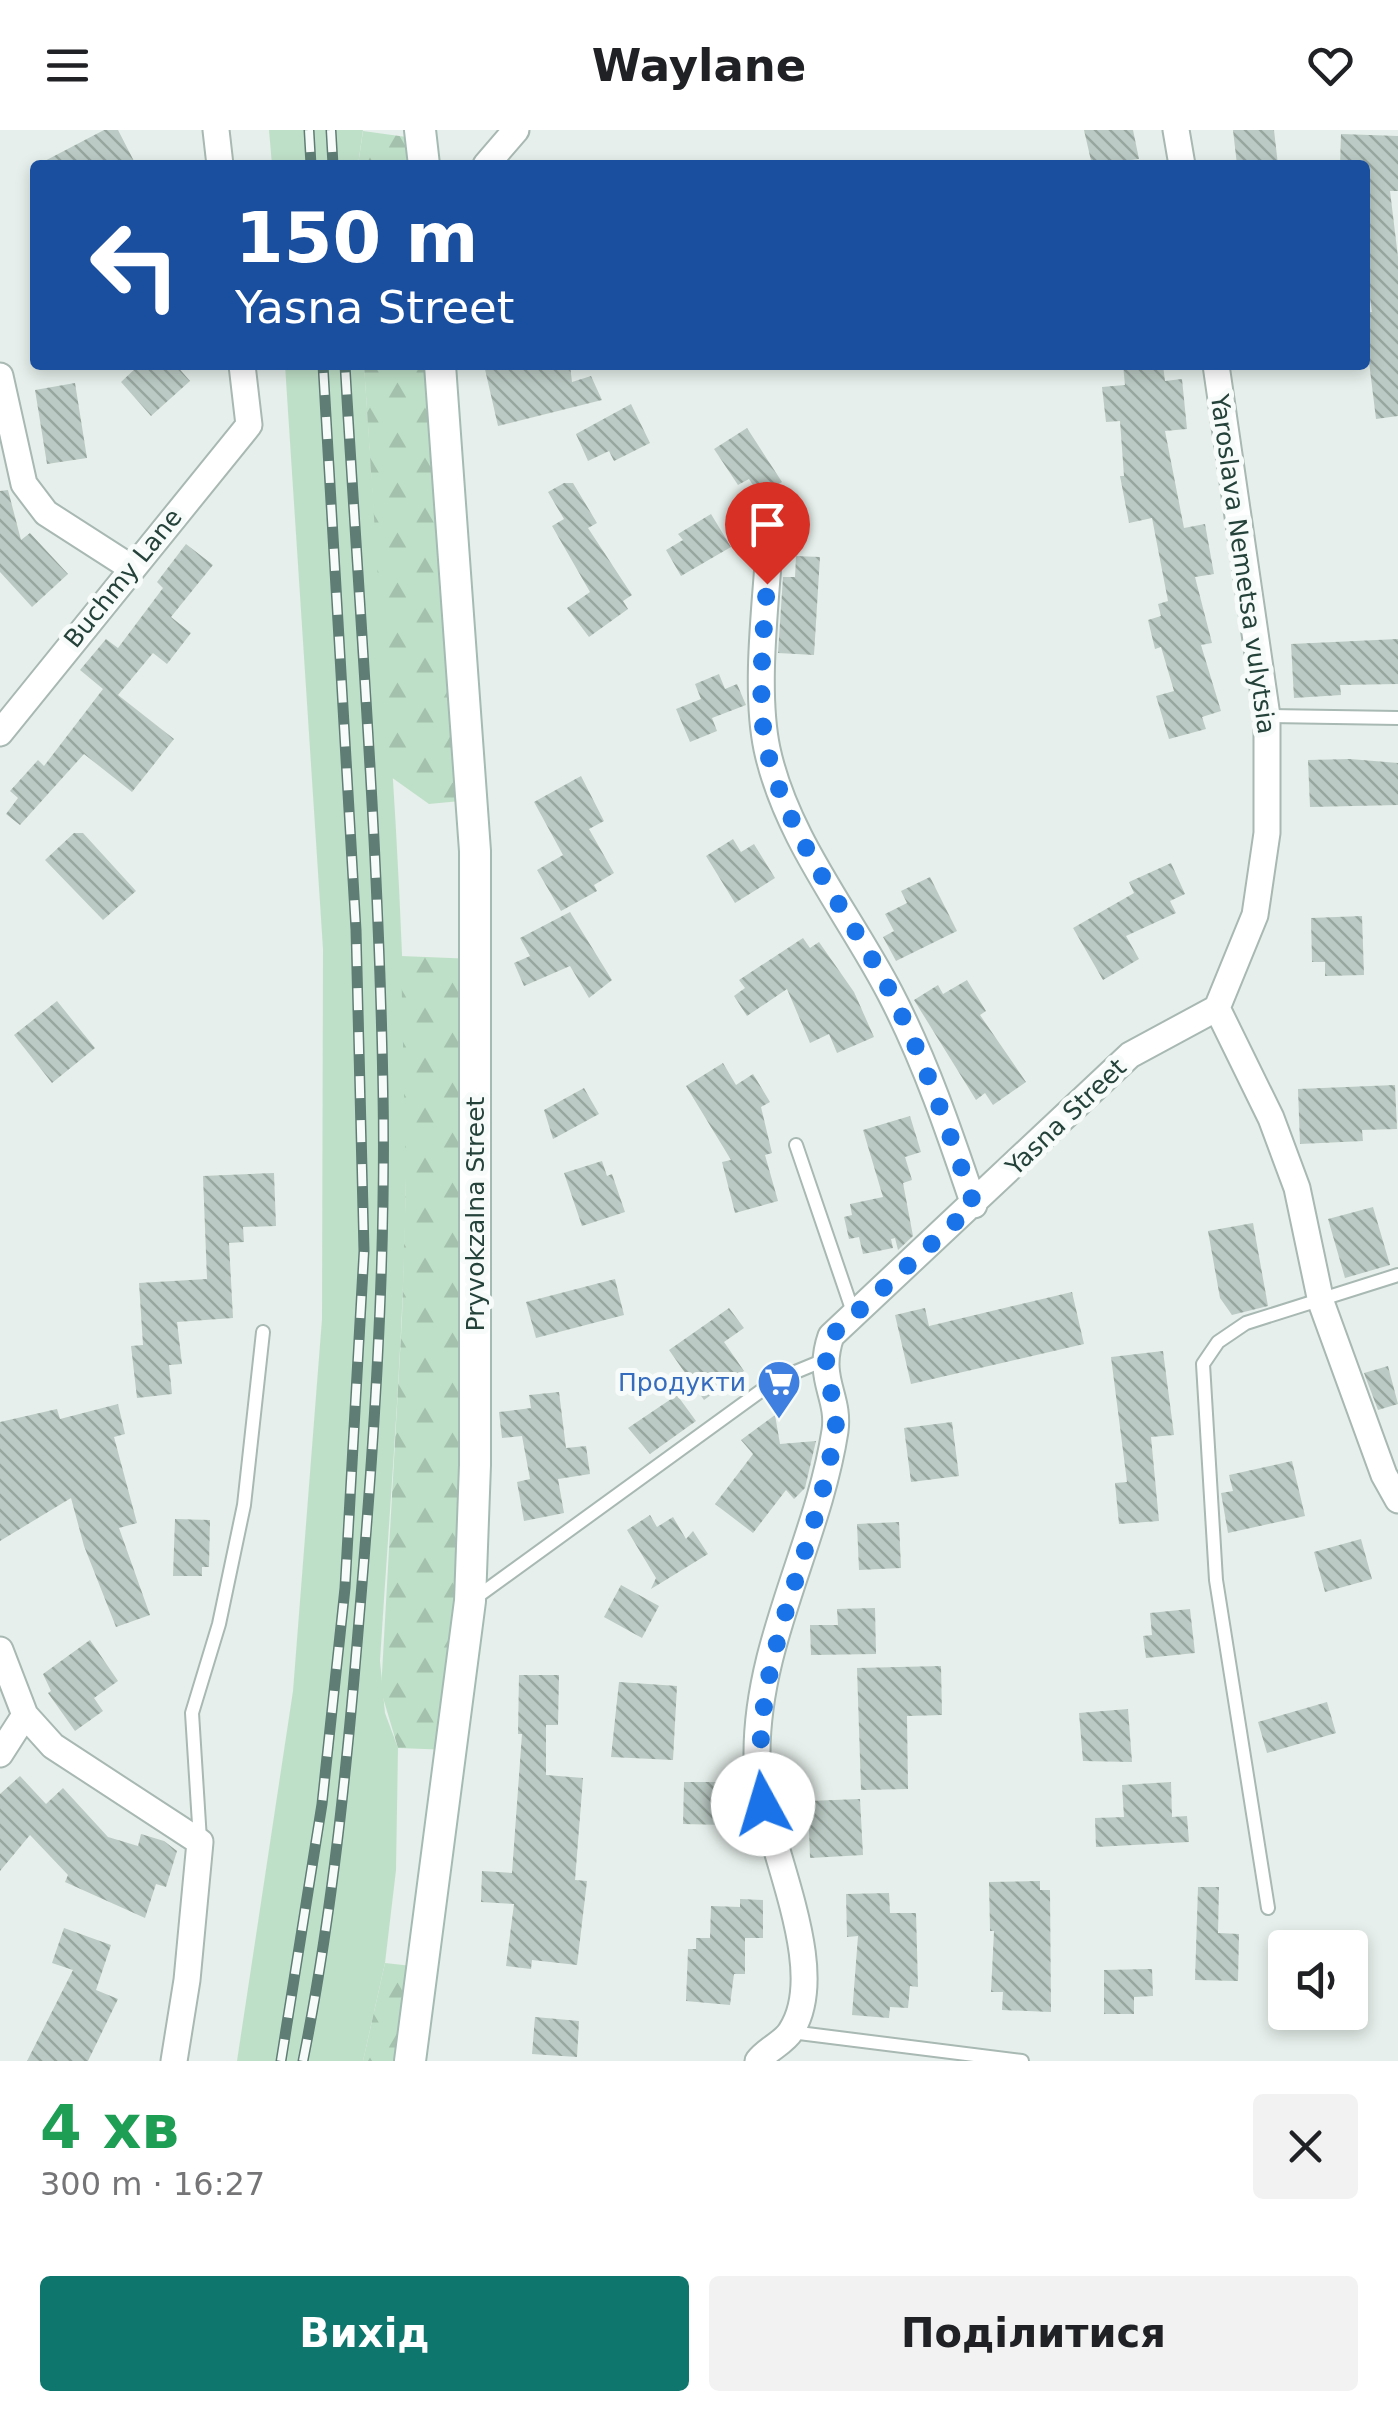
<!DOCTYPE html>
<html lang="uk">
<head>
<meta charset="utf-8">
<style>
  body { margin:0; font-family:"DejaVu Sans",sans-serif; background:#f2f2f2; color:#202124; height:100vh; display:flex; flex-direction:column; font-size:38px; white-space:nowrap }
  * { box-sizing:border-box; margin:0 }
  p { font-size:32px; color:#757577 }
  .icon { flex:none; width:55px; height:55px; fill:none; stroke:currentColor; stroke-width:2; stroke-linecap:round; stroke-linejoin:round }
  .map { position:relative; height:1931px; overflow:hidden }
  .sheet { display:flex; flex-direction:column; background:#fff; flex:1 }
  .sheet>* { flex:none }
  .top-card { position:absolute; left:30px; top:30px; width:1340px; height:210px; border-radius:10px; box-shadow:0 5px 15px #0003; background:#1a4fa0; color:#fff; overflow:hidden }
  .controls { position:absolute; left:1268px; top:1800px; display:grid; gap:20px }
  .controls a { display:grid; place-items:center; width:100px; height:100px; border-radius:10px; background:#fff; box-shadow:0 5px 15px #0003; font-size:50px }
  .pin { position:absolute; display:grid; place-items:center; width:85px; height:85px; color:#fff; margin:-102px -42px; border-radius:50% 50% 50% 0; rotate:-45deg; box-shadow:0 0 10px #0007 }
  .pin .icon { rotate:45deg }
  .me { position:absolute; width:110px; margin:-55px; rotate:354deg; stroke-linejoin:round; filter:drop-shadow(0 0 8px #0008) }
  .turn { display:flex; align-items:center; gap:35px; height:210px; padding:0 40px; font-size:45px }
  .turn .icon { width:130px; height:130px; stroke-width:2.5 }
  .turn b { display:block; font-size:70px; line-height:85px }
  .round { display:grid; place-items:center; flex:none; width:105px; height:105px; border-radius:10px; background:#f2f2f2 }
  .overview { display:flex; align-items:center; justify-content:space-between; height:170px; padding:0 40px }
  h1 { font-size:60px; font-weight:800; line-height:75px; color:#1e9e55 }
  .action { display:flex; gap:20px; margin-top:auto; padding:20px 40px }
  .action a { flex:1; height:115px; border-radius:10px; background:#0f766e; color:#fff; font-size:40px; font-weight:800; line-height:115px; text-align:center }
  .action a+a { background:#f2f2f2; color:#202124 }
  header { display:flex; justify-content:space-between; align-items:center; height:130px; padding:0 40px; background:#fff; font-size:45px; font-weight:800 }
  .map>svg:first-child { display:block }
  .green { fill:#bfe0c8 }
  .forest { fill:url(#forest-firs) }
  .building { fill:url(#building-back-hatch) }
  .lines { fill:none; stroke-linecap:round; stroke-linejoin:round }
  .lane-casing { stroke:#a8b8b2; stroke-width:16 }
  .street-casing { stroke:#a8b8b2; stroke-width:29 }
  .secondary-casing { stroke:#a4bbb3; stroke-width:34 }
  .lane { stroke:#fff; stroke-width:12 }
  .street { stroke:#fff; stroke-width:25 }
  .secondary { stroke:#fff; stroke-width:30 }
  .rail-casing { stroke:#5f7d75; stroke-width:11 }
  .rail { stroke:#f7fbf9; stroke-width:8; stroke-dasharray:22; stroke-linecap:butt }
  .route { stroke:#1a73e8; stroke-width:18; stroke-dasharray:0 32.4 }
  .labels { text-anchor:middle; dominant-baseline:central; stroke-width:10; stroke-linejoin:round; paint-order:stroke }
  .street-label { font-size:25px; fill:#24423a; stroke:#f7fbf9 }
  .shop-label { font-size:25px; fill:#366cbe; stroke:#f7fbf9; text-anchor:end }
</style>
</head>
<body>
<header><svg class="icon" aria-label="menu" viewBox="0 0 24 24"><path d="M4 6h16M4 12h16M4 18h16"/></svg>Waylane<svg class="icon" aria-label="heart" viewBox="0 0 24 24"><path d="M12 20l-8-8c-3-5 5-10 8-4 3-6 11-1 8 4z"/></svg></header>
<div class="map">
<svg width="1398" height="1931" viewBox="0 0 1398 1931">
  <defs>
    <pattern id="forest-firs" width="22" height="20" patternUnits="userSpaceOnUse" patternTransform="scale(2.5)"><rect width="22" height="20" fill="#bfe0c8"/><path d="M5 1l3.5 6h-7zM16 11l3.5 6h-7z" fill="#a4c1ad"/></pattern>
    <pattern id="building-back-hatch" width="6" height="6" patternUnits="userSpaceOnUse" patternTransform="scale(2.5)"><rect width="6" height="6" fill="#bbcac4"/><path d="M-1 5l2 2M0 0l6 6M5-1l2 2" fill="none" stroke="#98a6a0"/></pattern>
  </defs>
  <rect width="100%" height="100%" fill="#e6efeb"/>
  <!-- green -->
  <path class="green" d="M 269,0 L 363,0 L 358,35 L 272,35 Z
    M 285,235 L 364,235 C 382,506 408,777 406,1049 C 404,1210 390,1370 380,1531 L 385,1583 L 398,1618 L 396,1740 L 385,1833 L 363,1931 L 237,1931 L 293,1561 L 322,1189 L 323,819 Z"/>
  <!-- forest -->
  <path class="forest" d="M 363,1 L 421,9 L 424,35 L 358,35 Z
    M 364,235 L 440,235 L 471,670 L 429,674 L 391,647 Z
    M 401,826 L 475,829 L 475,1335 L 451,1620 L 398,1618 L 381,1561 L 402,1188 L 406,1049 Z
    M 385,1833 L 421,1837 L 410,1931 L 363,1931 Z"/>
  <!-- building -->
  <path class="building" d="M 104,0 L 118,0 L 136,35 L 37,35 Z
    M 1084,0 L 1133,0 L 1139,29 L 1092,35 Z
    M 1233,0 L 1274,0 L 1278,35 L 1237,35 Z
    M 1341,4 L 1398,6 L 1398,61 L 1390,61 L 1398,127 L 1398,286 L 1376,289 L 1365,199 L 1365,182 L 1372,182 L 1365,134 L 1365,35 L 1340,35 Z
    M 139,235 L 176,235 L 190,251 L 151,286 L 121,252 Z
    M 484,235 L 570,235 L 572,252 L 591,246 L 602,270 L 498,296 Z
    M 1123,235 L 1163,235 L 1165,251 L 1182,249 L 1187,299 L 1165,301 L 1184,398 L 1205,394 L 1214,444 L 1195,447 L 1212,513 L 1201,515 L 1221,581 L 1202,587 L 1206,599 L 1169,609 L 1156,566 L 1174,561 L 1161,517 L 1155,519 L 1148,490 L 1161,486 L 1158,474 L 1168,471 L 1152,388 L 1129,393 L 1120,346 L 1124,346 L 1120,291 L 1106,292 L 1102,257 L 1125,255 Z
    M 75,253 L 87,328 L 47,334 L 35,260 Z
    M 631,274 L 650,313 L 614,331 L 609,321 L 588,331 L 576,304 Z
    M 747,298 L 782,352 L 760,366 L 749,349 L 738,355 L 714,319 Z
    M 564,353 L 573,353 L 597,393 L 588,398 L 632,465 L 623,471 L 628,479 L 589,507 L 567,478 L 590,462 L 552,396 L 564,389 L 548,362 Z
    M 8,360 L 21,410 L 30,403 L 68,444 L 32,477 L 0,442 L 0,361 Z
    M 711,384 L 731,417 L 681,446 L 666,420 L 683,410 L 678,404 Z
    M 186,414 L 213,435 L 171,487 L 191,503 L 167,534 L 153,523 L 118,565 L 174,609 L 132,662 L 84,624 L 20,695 L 6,684 L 18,668 L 10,661 L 38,630 L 44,636 L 103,559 L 80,540 L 106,509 L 118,518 L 163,458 L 157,452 Z
    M 796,426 L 820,427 L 814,525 L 778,523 L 783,447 L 795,447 Z
    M 1398,509 L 1398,554 L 1340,555 L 1341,565 L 1294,568 L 1291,514 Z
    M 719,544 L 725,559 L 737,554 L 746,575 L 712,588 L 717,601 L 690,612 L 676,579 L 701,569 L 695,554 Z
    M 1350,629 L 1398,633 L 1398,675 L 1310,677 L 1308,630 Z
    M 581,646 L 604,691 L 589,699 L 614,743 L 594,755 L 597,761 L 561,781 L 537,740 L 563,725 L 534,672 Z
    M 74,703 L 83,703 L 136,761 L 103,790 L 45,730 Z
    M 733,709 L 741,722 L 754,714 L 775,748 L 735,773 L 706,726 Z
    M 1171,733 L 1185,764 L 1170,771 L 1176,783 L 1126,806 L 1139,829 L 1103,850 L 1073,798 L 1134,763 L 1129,752 Z
    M 930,747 L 957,801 L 896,831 L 883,807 L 894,801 L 885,784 L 907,773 L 901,761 Z
    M 570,782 L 612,850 L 589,868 L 570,836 L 524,856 L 514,833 L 530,826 L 520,808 Z
    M 1362,786 L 1364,845 L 1325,846 L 1325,832 L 1312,832 L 1311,788 Z
    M 803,808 L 810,818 L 819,812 L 854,862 L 874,907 L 837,923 L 829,904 L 810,913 L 787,859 L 747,886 L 734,866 L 745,858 L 739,850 Z
    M 967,850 L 986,881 L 980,885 L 1026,952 L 993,975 L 985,963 L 976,970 L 914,870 L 938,855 L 943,864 Z
    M 57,871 L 95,918 L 52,953 L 14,905 Z
    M 723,933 L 736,955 L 753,944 L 770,972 L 761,977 L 772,1023 L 765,1025 L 778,1071 L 735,1083 L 722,1032 L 731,1030 L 686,956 Z
    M 1395,955 L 1397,999 L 1362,1000 L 1363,1011 L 1300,1014 L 1298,959 Z
    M 584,958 L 599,984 L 553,1009 L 544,980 Z
    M 910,986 L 921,1022 L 905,1027 L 912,1050 L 903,1053 L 913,1106 L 898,1120 L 895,1108 L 891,1109 L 893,1118 L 863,1124 L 859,1107 L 849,1109 L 844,1087 L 852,1085 L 850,1074 L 883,1067 L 863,1000 Z
    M 602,1031 L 607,1046 L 612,1044 L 625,1082 L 582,1096 L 564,1043 Z
    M 274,1043 L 276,1096 L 243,1097 L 244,1112 L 229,1113 L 233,1188 L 177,1192 L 182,1234 L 169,1235 L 172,1264 L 137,1268 L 131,1216 L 143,1215 L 139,1153 L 207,1149 L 203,1046 Z
    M 1373,1077 L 1390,1135 L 1345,1148 L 1328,1089 Z
    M 1253,1093 L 1268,1176 L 1232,1185 L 1220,1168 L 1208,1101 Z
    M 615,1149 L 624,1185 L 536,1208 L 526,1172 Z
    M 1072,1162 L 1084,1214 L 911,1254 L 895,1185 L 925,1178 L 929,1196 Z
    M 729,1178 L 744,1198 L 724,1212 L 744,1241 L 704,1270 L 669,1220 Z
    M 1163,1221 L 1174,1305 L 1151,1307 L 1159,1391 L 1119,1394 L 1115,1353 L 1127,1352 L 1111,1227 Z
    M 1388,1236 L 1398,1274 L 1378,1280 L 1364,1243 Z
    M 559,1262 L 566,1318 L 586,1316 L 590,1344 L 558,1349 L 564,1383 L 524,1391 L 517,1352 L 530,1349 L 522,1306 L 502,1308 L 499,1282 L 531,1278 L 529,1265 Z
    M 677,1265 L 696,1291 L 650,1324 L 628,1298 Z
    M 118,1274 L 125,1304 L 114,1307 L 137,1393 L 119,1398 L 150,1485 L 116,1497 L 84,1416 L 71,1368 L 0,1411 L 0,1292 L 57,1279 L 60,1289 Z
    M 775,1285 L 780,1314 L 816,1311 L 805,1358 L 794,1369 L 786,1360 L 753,1403 L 715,1374 L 753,1324 L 741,1310 Z
    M 952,1292 L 959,1346 L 911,1352 L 904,1298 Z
    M 1292,1331 L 1305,1386 L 1228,1403 L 1221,1363 L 1233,1361 L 1229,1345 Z
    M 650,1385 L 657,1397 L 673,1387 L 686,1409 L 693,1401 L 708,1424 L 651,1459 L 656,1448 L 627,1400 Z
    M 175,1389 L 210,1390 L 209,1437 L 202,1437 L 202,1446 L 173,1446 Z
    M 899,1392 L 901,1438 L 859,1440 L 857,1394 Z
    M 1361,1409 L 1372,1449 L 1325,1462 L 1314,1422 Z
    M 621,1455 L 659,1476 L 642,1508 L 604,1487 Z
    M 875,1478 L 876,1524 L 811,1525 L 810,1495 L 838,1495 L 837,1479 Z
    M 1190,1479 L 1195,1523 L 1146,1528 L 1143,1506 L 1152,1505 L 1150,1483 Z
    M 90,1510 L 118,1551 L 94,1568 L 103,1581 L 75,1601 L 48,1563 L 51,1561 L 43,1544 Z
    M 941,1536 L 942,1585 L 907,1586 L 908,1659 L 861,1660 L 857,1538 Z
    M 519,1545 L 559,1545 L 558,1595 L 546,1595 L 546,1645 L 583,1648 L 575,1750 L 587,1751 L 577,1835 L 532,1830 L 531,1839 L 506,1836 L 514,1774 L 481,1772 L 482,1741 L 512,1743 L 522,1604 L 518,1604 Z
    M 619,1552 L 677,1556 L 673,1630 L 611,1627 Z
    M 1327,1572 L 1336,1603 L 1267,1623 L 1258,1592 Z
    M 1128,1579 L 1132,1632 L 1083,1631 L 1079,1583 Z
    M 20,1646 L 46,1674 L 63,1658 L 108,1707 L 138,1716 L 141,1704 L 164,1711 L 177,1721 L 166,1757 L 156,1754 L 145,1788 L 65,1752 L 68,1745 L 30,1705 L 0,1741 L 0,1664 Z
    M 684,1652 L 726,1652 L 725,1695 L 683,1694 Z
    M 1171,1652 L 1172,1687 L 1187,1686 L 1189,1712 L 1096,1717 L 1095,1688 L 1124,1687 L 1122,1655 Z
    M 860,1669 L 863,1725 L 810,1728 L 808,1671 Z
    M 1040,1751 L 1040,1760 L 1050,1760 L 1051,1882 L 1002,1880 L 1003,1862 L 991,1862 L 994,1801 L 990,1801 L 989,1752 Z
    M 1198,1757 L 1219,1757 L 1218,1803 L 1239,1804 L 1238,1851 L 1195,1850 Z
    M 889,1763 L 890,1783 L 916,1783 L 918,1857 L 910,1856 L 908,1878 L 890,1877 L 889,1888 L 852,1885 L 858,1806 L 847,1807 L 846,1764 Z
    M 740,1769 L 763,1770 L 763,1808 L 745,1808 L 745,1844 L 734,1844 L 730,1875 L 686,1871 L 688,1819 L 696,1819 L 696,1808 L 710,1808 L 711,1776 L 740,1777 Z
    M 64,1798 L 111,1815 L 96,1860 L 118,1869 L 88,1931 L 27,1931 L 73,1840 L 52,1833 Z
    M 1152,1839 L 1153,1866 L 1134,1867 L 1134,1884 L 1104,1884 L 1104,1840 Z
    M 535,1887 L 579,1891 L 577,1927 L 532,1924 Z"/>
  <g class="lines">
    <defs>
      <path id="lane" d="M 1267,586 L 1398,588
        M 796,1015 L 854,1185
        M 474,1469 L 776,1250 L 822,1231
        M 200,1710 L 192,1583 L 219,1494 L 244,1375 L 263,1202
        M 1268,1778 L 1216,1450 L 1203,1234 L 1218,1212 L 1246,1193 L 1398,1145
        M 791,1902 L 1022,1931"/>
      <path id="street" d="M 216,0 L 220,35
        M 1176,0 L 1182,35
        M 486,35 L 516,0
        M 1216,235 L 1267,586 L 1267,703 L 1255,785 L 1217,878 L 1271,988 L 1297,1058 L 1321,1172 L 1384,1345 L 1398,1370
        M 0,246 L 24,354 L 46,383 L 130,437
        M 769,421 C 765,479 755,562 767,619 C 786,708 849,784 890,863 C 925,930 950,1004 974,1075
        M 0,603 L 249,295 L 242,235
        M 0,1520 L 25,1585 L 53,1616 L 200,1712 L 187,1850 L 174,1931
        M 0,1624 L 25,1585
        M 758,1931 C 767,1919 784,1913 791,1901 C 834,1835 758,1702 757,1626 C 756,1513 818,1411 835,1301 C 840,1266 816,1249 831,1206 L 1130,925 L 1217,878"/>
      <path id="secondary" d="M 420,0 L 424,35
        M 410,1931 L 470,1471 L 475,1335 L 475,721 L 440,235"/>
    </defs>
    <!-- lane casing -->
    <use href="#lane" class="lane-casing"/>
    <!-- street casing -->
    <use href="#street" class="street-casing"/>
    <!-- secondary casing -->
    <use href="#secondary" class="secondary-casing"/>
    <!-- lane -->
    <use href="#lane" class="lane"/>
    <!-- street -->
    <use href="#street" class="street"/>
    <!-- secondary -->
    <use href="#secondary" class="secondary"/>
    <defs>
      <path id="rail" d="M 309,0 L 311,35
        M 331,0 L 333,35
        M 281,1931 L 322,1674 L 345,1458 L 364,1121 L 356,800 L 323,235
        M 303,1931 C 332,1786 347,1637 359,1490 C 374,1314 386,1138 383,961 C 379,719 359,477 345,235"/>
    </defs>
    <!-- rail casing -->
    <use href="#rail" class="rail-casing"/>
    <!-- rail -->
    <use href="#rail" class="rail"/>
  </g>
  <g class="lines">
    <!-- route -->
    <path class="route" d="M 763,1674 C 746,1534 814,1434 835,1302 C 841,1266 816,1249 831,1206 L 974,1075 C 950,1004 925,931 891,863 C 849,783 789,710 767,620 C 756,576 764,500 767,454"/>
  </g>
  <!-- icons -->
  <defs>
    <symbol id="supermarket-pin" viewBox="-11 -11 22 30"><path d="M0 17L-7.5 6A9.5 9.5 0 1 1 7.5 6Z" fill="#3f7fe0" stroke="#f7fbf9"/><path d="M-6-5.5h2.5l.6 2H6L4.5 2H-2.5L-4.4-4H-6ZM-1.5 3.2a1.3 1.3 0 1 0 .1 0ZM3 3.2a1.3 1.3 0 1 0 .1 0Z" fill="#fff"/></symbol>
  </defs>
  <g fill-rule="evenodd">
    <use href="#supermarket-pin" x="754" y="1227" width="50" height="68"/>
  </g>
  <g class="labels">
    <!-- street labels -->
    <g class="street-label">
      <text transform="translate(1243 434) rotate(82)">Yaroslava Nemetsa vulytsia</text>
      <text transform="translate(123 448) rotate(-51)">Buchmy Lane</text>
      <text transform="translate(1066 987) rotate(-44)">Yasna Street</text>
      <text transform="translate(475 1084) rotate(-90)">Pryvokzalna Street</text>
    </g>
    <!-- shop labels -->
    <g class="shop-label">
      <text x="746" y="1252">Продукти</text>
    </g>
  </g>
</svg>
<div class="controls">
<a><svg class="icon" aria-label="sound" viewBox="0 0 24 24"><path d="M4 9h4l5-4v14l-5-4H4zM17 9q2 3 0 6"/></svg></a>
</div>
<div class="pin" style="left:767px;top:454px;background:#d93025"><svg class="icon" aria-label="arrive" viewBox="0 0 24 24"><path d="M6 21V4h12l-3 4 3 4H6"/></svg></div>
<svg class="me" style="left:763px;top:1674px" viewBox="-20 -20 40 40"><circle r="19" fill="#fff"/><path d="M0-13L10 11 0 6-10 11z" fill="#1a73e8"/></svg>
<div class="top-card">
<div class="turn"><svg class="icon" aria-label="left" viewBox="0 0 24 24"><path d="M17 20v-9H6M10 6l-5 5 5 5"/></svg><div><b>150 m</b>Yasna Street</div></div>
</div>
</div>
<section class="sheet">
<div class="overview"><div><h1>4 хв</h1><p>300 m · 16:27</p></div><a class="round"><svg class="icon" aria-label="close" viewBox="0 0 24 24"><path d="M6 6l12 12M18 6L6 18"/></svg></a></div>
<div class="action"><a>Вихід</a><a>Поділитися</a></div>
</section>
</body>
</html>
